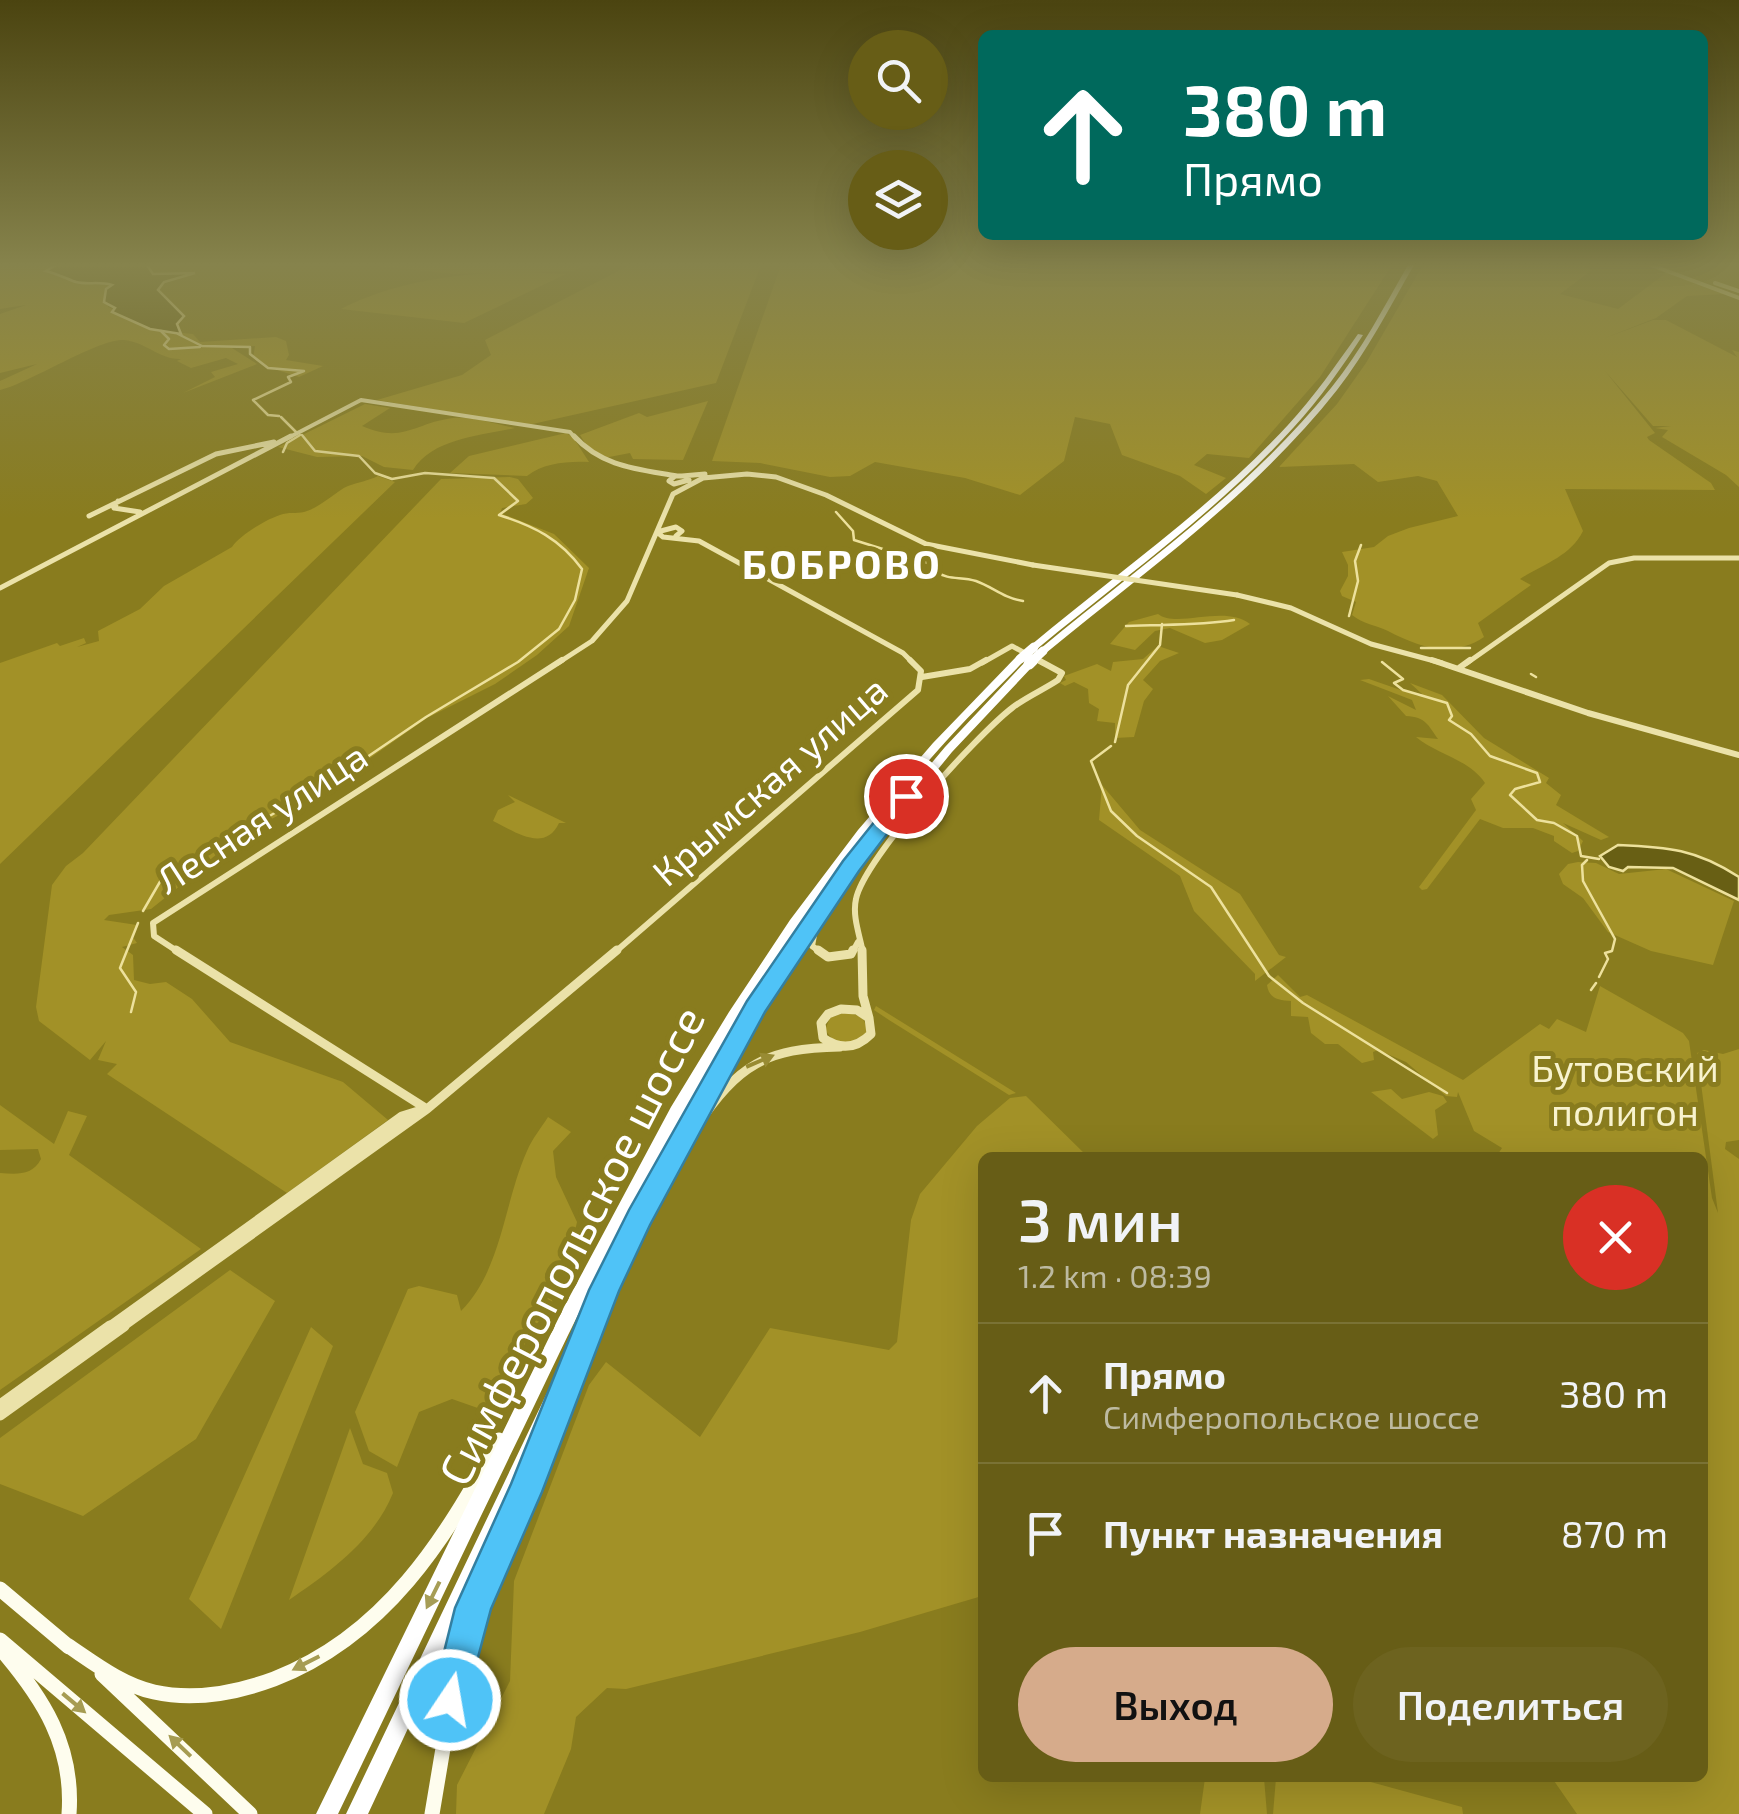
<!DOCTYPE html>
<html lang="ru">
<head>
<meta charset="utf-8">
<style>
  body { margin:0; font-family:"Exo 2",sans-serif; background:#6d631f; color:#f1f3f6; height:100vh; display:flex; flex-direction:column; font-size:38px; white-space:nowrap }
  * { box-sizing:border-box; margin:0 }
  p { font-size:32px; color:#bdbaa1 }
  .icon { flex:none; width:55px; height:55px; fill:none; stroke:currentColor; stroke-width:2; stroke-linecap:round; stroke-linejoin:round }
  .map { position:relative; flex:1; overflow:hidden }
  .details { position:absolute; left:978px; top:1152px; width:730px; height:630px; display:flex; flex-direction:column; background:#675d16; border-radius:15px; box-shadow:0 10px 40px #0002 }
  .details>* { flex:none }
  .top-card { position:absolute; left:978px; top:30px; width:730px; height:210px; border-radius:15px; box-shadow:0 10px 40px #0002; background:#00695c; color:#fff; overflow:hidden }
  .fabs { position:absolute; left:848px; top:30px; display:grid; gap:20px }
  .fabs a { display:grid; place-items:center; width:100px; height:100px; border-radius:50%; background:#675d16; box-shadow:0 10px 40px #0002; font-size:50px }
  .pin { position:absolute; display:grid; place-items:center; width:85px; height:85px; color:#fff; margin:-42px; border:5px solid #fff; border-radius:50%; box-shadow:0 2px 10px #0007 }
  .me { position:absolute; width:110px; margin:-55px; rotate:12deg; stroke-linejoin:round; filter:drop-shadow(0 0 8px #0008) }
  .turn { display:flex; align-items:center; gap:35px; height:210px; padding:0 40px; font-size:45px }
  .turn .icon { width:130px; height:130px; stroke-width:2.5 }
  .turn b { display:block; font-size:70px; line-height:85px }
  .round { display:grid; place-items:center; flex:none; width:105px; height:105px; border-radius:52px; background:#6d631f }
  .summary { display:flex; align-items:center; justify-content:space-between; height:170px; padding:0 40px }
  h1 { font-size:60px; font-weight:600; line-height:75px }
  .cta { display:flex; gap:20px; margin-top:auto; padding:20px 40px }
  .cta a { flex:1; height:115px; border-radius:60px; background:#d6ab8b; color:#111; font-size:40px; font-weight:600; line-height:115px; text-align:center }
  .cta a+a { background:#6d631f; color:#f1f3f6 }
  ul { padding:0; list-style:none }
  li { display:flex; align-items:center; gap:30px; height:140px; padding:0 40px; border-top:2px solid #7a7235 }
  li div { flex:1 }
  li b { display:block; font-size:38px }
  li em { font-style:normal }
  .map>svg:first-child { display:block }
  .green { fill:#a29127 }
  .water { fill:#685f14; stroke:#ede19c; stroke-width:2.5 }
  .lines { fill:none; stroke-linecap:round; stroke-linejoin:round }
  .stream { stroke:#ede19c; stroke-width:2.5 }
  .minor-far4 { stroke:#ebe2a9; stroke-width:4 }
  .minor-far3 { stroke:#ebe2a9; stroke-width:5 }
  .minor-far2 { stroke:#ebe2a9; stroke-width:6 }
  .minor-far1 { stroke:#ebe2a9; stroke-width:9 }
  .minor { stroke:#ebe2a9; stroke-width:11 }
  .major { stroke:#fefdee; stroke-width:15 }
  .highway { fill:#fff; fill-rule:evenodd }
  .minor-bridge { stroke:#ebe2a9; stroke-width:5 }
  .highway-bridge-far1 { stroke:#fff; stroke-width:9 }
  .highway-bridge { stroke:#fff; stroke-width:11 }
  .oneway { fill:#988b33 }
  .oneway2 { fill:#a69d56 }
  .oneway3 { fill:#a69c52 }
  .route { fill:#4fc3f7; stroke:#337fa1; stroke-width:2.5 }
  .labels { text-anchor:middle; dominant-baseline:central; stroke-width:10; stroke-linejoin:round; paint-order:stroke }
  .street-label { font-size:38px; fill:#fff; stroke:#897c1e }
  .park-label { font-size:38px; fill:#f8f3ce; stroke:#897c1e }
  .far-district-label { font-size:40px; font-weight:bold; letter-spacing:2.5px; fill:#fff; stroke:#897c1e }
  .near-street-label { font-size:45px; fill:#fff; stroke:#897c1e }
</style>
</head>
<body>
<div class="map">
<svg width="1739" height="1814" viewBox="0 0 1739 1814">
  <rect width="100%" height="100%" fill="#897c1e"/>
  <!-- green -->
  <path class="green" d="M 0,265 L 56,265 L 48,272 L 111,285 L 107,289 L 108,307 L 161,331 L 193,334 L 200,342 L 276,337 L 286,341 L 289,355 L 286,360 L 323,366 L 299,377 L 265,366 L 253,358 L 255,346 L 232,348 L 257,364 L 183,393 L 215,377 L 211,372 L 238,364 L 226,358 L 191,368 L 177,361 L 181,359 C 160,360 146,342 124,340 C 97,339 30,383 0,390 L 0,381 L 37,364 L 0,373 L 0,314 L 26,305 L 0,309 Z
    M 371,265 L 584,265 L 574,271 L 454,274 Z
    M 630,265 L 761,265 L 716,383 L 528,425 L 377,400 L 462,375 L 491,355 L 485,340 Z
    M 781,265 L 1392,265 L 1320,377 L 1249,458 L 1207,454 L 1194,465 L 1226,478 L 1206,494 L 1180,476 L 1122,455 L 1110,424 L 1075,417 L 1064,461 L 1020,495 L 965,478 L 875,462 L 850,476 L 830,477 L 760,463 L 712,461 Z
    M 1423,265 L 1582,265 L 1592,270 L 1560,294 L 1618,309 L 1666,273 L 1657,268 L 1726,294 L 1687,296 L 1656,318 L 1605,338 L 1653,320 L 1666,320 L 1737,357 L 1732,350 L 1739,352 L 1739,487 L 1726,475 L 1662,437 L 1668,430 L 1655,428 L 1671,426 L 1653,426 L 1605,371 L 1655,433 L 1647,437 L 1649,440 L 1711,483 L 1715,490 L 1565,489 L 1583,531 C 1570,557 1543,564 1520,579 L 1531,585 L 1478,623 L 1484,637 C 1453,658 1420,648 1388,631 C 1376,625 1363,624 1352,615 L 1356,602 L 1342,596 L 1340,591 L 1348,576 L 1348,565 L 1342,552 L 1374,547 L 1388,536 L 1409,528 L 1458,516 L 1437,481 L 1418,476 L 1378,482 L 1354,464 L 1279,467 L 1337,404 L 1366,363 Z
    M 566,274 L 464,323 L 341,309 C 407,275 492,269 566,274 Z
    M 708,401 L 683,460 L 633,459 L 630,453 L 604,458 L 588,448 L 580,435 L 639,413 L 647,417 Z
    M 365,404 L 390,408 L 362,426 C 403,444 414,423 453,418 C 472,416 496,424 515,428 C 481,436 433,438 413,470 L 384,467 L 362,456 L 317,457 L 278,447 Z
    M 566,433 L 573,437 L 589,462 C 568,461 543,463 527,476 L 450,473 L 469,456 Z
    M 378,476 L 395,482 L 0,864 L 0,663 L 57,643 L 60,646 L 84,638 L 86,643 L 77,647 L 99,641 L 98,631 L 140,609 L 164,586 L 232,547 C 240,535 268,518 283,514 C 292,512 299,514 307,511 C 322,506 338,490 348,486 C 358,482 368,481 378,476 Z
    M 510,477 L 518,479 L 533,498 L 526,504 L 502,508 L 500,513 L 554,534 L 589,568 L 569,626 L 537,655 L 495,684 L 427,718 L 316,796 L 250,830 L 151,909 L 109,915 L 104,920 L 137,925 L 132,936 L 137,943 L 122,947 L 133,955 L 134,980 L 150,984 L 166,982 L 192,999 L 230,1042 L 343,1082 L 388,1120 L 287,1193 L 107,1074 L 117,1064 L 98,1060 L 106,1041 L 90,1060 L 39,1021 L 36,1007 L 52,885 L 66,866 L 83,853 L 441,479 Z
    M 1158,614 C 1177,629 1224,604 1250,624 L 1222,640 L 1205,643 L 1170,628 L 1155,631 L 1135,650 L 1110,644 L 1129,622 Z
    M 1158,646 L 1179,653 L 1160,661 L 1143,680 L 1153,689 L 1144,701 L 1134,737 L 1115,738 L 1115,723 L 1097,721 L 1099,709 L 1089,703 L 1088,689 L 1074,682 L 1065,686 L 1060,683 L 1066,680 L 1064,676 L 1097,664 L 1111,671 L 1113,662 L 1143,659 Z
    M 1369,679 L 1418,696 L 1422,694 L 1410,683 L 1442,695 L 1484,738 L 1549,778 L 1546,783 L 1561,795 L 1556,805 L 1609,837 L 1601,840 L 1563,823 L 1583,841 L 1578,851 L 1572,853 L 1554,841 L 1554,836 L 1533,828 L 1503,828 L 1480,819 L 1427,889 L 1422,890 L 1419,887 L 1476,810 L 1471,799 L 1485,783 C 1469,759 1438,755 1416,737 L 1438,739 C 1428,725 1426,717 1406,716 L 1388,696 L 1416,710 L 1412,700 L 1360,680 Z
    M 1102,785 L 1140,830 L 1240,894 L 1279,955 L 1286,957 L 1255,981 L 1255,974 L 1194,911 L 1180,876 L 1099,820 Z
    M 508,795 L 566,823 L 559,823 C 545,853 515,832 493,821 L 498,810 L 515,802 Z
    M 1578,862 L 1596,863 L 1619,874 L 1666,869 L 1734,901 L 1713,965 L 1651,951 L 1608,932 L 1583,898 L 1563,884 L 1559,874 L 1568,864 Z
    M 1278,975 L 1300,997 L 1307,995 L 1463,1080 L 1540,1024 L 1549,1029 L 1557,1019 L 1586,1032 L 1600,986 L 1683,1033 L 1689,1041 L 1712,1198 L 1718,1213 L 1697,1053 L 1704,1050 L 1723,1054 L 1739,1049 L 1739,1140 L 1726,1142 L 1725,1149 L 1739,1159 L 1739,1814 L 1577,1814 L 1552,1778 L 1702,1778 L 1702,1158 L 1496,1157 L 1502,1148 L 1474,1131 L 1458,1092 L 1457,1097 L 1446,1096 L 1406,1062 L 1378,1050 L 1373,1052 L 1374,1060 L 1362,1063 L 1338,1044 L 1325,1044 L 1311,1033 L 1308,1017 L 1291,1016 L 1291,1001 C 1279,1000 1269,999 1267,985 Z
    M 876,1006 L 1016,1093 L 1009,1095 L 889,1020 L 874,1010 Z
    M 846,1012 L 862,1017 L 868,1029 C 862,1044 848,1043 834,1041 L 825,1030 L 830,1018 Z
    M 1391,1089 L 1402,1099 L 1429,1092 L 1443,1096 L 1447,1102 L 1435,1110 L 1438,1135 L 1433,1139 L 1371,1092 Z
    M 1026,1096 L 1088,1157 L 982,1158 L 982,1596 L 860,1632 L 626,1689 L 607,1688 L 576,1717 L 571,1749 L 544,1814 L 456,1814 L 457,1785 L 510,1681 L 514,1581 L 589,1385 L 606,1362 L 700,1437 L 770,1328 L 889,1350 L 897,1342 L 911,1220 L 920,1194 L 977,1126 L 1010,1098 Z
    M 0,1105 L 54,1144 L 68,1111 L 87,1116 L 69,1155 L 201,1249 L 0,1390 L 0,1173 C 17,1174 32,1176 41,1159 L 38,1149 L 0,1150 Z
    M 548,1117 L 571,1132 L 553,1151 L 556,1177 L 577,1222 L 570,1253 L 545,1274 L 553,1304 L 531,1331 L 492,1413 L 452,1399 L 419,1412 L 397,1467 L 369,1451 L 355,1412 L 408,1289 L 419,1286 L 457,1295 L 461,1311 C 502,1270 504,1202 527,1151 C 532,1139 541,1128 548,1117 Z
    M 230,1270 L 275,1301 L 196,1439 L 83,1516 L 0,1484 L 0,1438 Z
    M 311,1327 L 333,1346 L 221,1629 L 189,1599 Z
    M 350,1428 L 363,1464 L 387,1473 L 393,1493 C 374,1540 330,1572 289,1600 Z
    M 1205,1778 L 1264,1778 L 1267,1814 L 1200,1814 Z
    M 1276,1778 L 1356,1778 L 1462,1807 L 1463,1814 L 1273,1814 Z"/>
  <!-- water -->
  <path class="water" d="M 56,265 L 147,265 L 153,274 L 195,273 L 164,282 L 158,290 L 184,316 L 177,324 L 181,334 L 150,329 L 112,312 L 115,308 L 104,302 L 106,289 L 112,285 C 99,281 88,285 76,282 C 72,281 55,273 46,271 Z
    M 1618,845 C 1668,847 1696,849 1739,877 L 1739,900 L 1673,868 L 1628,867 L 1623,871 L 1609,867 L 1600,856 Z"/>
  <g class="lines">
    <!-- stream -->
    <path class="stream" d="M 161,331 L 169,339 L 164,345 L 169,349 L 200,347
      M 178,334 L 202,346 L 250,347 L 250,354 L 268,368 L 304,371 L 288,377 L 291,382 L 253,400 L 268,415 L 279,416
      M 281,417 L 296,432
      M 283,452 L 287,443 L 300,435
      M 836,512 L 853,531 L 854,540 L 934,565 L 935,571 C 949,581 960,576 976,581 C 993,587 1003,598 1023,601
      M 1349,616 L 1358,581 L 1355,561 L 1361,545
      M 1126,626 C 1163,624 1197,626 1234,620
      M 1421,648 L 1470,648
      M 1382,662 L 1403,679 L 1394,683 L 1403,690 L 1447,703 L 1452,716 L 1449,720 L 1471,734 L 1490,756 L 1537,773 L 1540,782 L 1515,789 L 1510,795 L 1537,820 L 1554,823 L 1577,836 L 1581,856 L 1599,859
      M 1531,674 L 1536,677
      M 1115,742 L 1128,685 L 1160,645 L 1162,624
      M 1111,746 L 1091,761 L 1111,811 L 1137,836 L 1211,887 L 1269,976 L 1303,1003 L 1447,1093
      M 1587,860 L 1582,865 L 1583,881 L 1615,939 L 1612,951 L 1605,953 L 1608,959 L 1599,977
      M 143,911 L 161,880 L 278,811 L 301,802 L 426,717 L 518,662 L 559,629 L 575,600 L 582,569 C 560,539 534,526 499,515 L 518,501 L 494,478 L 425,473 L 392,479 L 375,473 L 359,456 L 315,451 L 302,435
      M 1591,990 L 1596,983
      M 131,1012 L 136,992 L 120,968 L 138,923"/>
    <!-- minor-far4 -->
    <path class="minor-far4" d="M 1651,265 L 1739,298
      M 1715,283 L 1739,291
      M 286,439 L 361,400 L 570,432 L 576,439"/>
    <!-- minor-far3 -->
    <path class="minor-far3" d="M 574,436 C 602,467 638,469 677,476
      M 675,476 L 686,476 L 689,480 L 674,484 L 669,481 Z
      M 682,476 L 705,474
      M 118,501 L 114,508 L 140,512
      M 89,516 L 216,454 L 274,442
      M 676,536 L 682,531 L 676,527 L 657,532 L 663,537 L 699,541 L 903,653 L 913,663
      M 0,588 L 291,436
      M 1237,595 L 1291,608 L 1371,644 L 1442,663
      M 558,663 L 592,641 L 627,601 L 673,494 L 703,478 L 747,474 L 776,477 L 826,495 L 926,544 L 1033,565
      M 982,663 L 1012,646 L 1043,663
      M 1467,663 L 1609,563 L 1634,558 L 1739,558"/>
    <!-- minor-far2 -->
    <path class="minor-far2" d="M 1432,660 L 1588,713 L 1739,755
      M 1459,668 L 1470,660
      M 922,677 L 970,669 L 986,660
      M 815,930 L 812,946 L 822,953
      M 180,953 L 154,936 L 153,923 L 562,660
      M 614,953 L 918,690 L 921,671 L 910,660
      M 852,953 L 858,942
      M 863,953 C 860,936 852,916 856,899 C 864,859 977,735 1012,708 C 1026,697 1043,690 1058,680 L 1062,673 L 1038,660"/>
    <!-- minor-far1 -->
    <path class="minor-far1" d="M 176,950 L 427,1109
      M 818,950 L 828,957 L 851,954 L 853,950
      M 862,950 L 863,996 L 869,1018
      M 841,1009 L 857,1010 L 869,1018 L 871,1034 C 856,1049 840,1050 823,1038 L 821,1023 L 828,1014 Z
      M 697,1126 C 738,1065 766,1048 840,1047
      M 107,1328 L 402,1116 L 418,1111
      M 121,1328 L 427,1109 L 617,950"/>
    <!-- minor -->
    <path class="minor" d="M 0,1405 L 110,1326
      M 0,1415 L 124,1326"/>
    <!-- major -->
    <path class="major" d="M 0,1589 L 69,1647
      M 0,1640 L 205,1814
      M 67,1645 C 94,1663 122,1685 154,1692 C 195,1701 236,1693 274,1679 C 385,1636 445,1540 499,1440
      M 0,1648 C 43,1698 74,1746 69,1814
      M 102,1674 L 250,1814
      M 432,1814 L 457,1665 L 473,1608 L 564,1393"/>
    <!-- highway -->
    <path class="highway" d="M 1408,265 L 1414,265 C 1390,307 1367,351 1337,390 C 1256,493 1147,570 1046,653 L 1040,653 L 1040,649 C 1140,566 1248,491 1331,388 C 1361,351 1384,307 1408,265 Z
      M 1358,334 L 1363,335 C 1342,367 1320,399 1294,427 C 1218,511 1124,577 1037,649 L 1031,649 L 1031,645 C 1117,573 1211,508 1288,425 C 1314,397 1336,365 1358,334 Z
      M 1020,656 L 1024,657 L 1024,661 C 996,690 966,718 939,749 C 889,805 842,865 799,927 C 695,1077 613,1240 535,1404 C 469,1540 404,1677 338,1814 L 316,1814 L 564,1307 L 671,1107 L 729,1012 L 790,920 L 858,830 L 933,743 L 1016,657 Z
      M 1029,661 L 1034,664 L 1033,666 L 952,752 L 881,839 L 816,929 L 757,1022 L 702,1117 L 600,1317 L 368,1814 L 346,1814 L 588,1307 L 692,1109 L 747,1014 L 807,923 L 872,834 L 945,747 L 1025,662 Z"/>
    <!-- minor-bridge -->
    <path class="minor-bridge" d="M 1033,565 L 1237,595"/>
    <!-- highway-bridge-far1 -->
    <path class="highway-bridge-far1" d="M 1020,659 L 1034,647
      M 1030,663 L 1043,651"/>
    <!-- highway-bridge -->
    <path class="highway-bridge" d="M 1029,664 L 1033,660"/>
  </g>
  <!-- one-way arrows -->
  <defs><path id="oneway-solid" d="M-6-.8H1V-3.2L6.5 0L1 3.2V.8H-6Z" transform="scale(2.5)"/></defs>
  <use class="oneway" href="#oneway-solid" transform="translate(760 1061) rotate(-23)"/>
  <use class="oneway2" href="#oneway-solid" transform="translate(433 1595) rotate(116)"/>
  <g class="oneway3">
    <use href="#oneway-solid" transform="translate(306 1663) rotate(153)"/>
    <use href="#oneway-solid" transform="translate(74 1703) rotate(40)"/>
    <use href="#oneway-solid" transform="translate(180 1746) rotate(-136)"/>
  </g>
  <!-- sky -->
  <linearGradient id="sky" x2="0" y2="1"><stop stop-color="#4b4410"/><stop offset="0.51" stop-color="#86834c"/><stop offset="1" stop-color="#86834c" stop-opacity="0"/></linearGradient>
  <rect width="1739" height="519" fill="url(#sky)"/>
  <!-- route -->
  <path class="route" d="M 906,789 L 916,796 L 859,871 L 765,1012 L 650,1225 L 619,1291 L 542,1492 L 491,1609 L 463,1713 L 450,1719 L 437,1713 L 432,1700 L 455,1608 L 511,1484 L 589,1290 L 629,1210 L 747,1001 L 843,861 L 899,791 Z"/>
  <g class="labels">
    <!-- street labels -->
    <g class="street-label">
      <text transform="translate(769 780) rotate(-41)">Крымская улица</text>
      <text transform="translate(261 817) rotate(-33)">Лесная улица</text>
    </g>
    <!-- park labels -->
    <g class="park-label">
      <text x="1625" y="1067">Бутовский<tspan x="1625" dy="44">полигон</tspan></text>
    </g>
    <!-- far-district labels -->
    <g class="far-district-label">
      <text x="842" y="563">БОБРОВО</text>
    </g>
    <!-- near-street labels -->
    <g class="near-street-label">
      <text transform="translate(570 1245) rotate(-63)">Симферопольское шоссе</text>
    </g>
  </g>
</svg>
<div class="fabs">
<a><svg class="icon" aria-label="search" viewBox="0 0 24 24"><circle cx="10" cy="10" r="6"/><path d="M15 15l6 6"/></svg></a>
<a><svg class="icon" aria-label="layers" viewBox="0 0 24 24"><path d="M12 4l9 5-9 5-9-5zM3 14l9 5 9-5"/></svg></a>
</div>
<div class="pin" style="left:906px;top:796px;background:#d93025"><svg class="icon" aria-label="arrive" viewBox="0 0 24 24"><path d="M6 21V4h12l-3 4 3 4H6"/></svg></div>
<svg class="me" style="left:450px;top:1700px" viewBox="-20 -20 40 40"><circle r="17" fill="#4fc3f7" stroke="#fff" stroke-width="3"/><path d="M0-11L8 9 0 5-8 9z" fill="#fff"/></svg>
<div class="top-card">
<div class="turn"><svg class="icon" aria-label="ahead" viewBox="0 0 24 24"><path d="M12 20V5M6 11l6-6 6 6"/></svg><div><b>380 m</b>Прямо</div></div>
</div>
<section class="details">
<div class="summary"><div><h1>3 мин</h1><p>1.2 km · 08:39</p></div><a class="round" style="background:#d93025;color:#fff"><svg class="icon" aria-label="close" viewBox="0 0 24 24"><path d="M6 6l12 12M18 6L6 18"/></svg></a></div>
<ul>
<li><svg class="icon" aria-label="ahead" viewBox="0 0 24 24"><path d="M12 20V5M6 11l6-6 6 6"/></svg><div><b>Прямо</b><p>Симферопольское шоссе</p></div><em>380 m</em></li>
<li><svg class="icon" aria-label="arrive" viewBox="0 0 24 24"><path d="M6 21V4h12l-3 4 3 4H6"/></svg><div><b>Пункт назначения</b></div><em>870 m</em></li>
</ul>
<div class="cta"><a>Выход</a><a>Поделиться</a></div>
</section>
</div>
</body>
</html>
